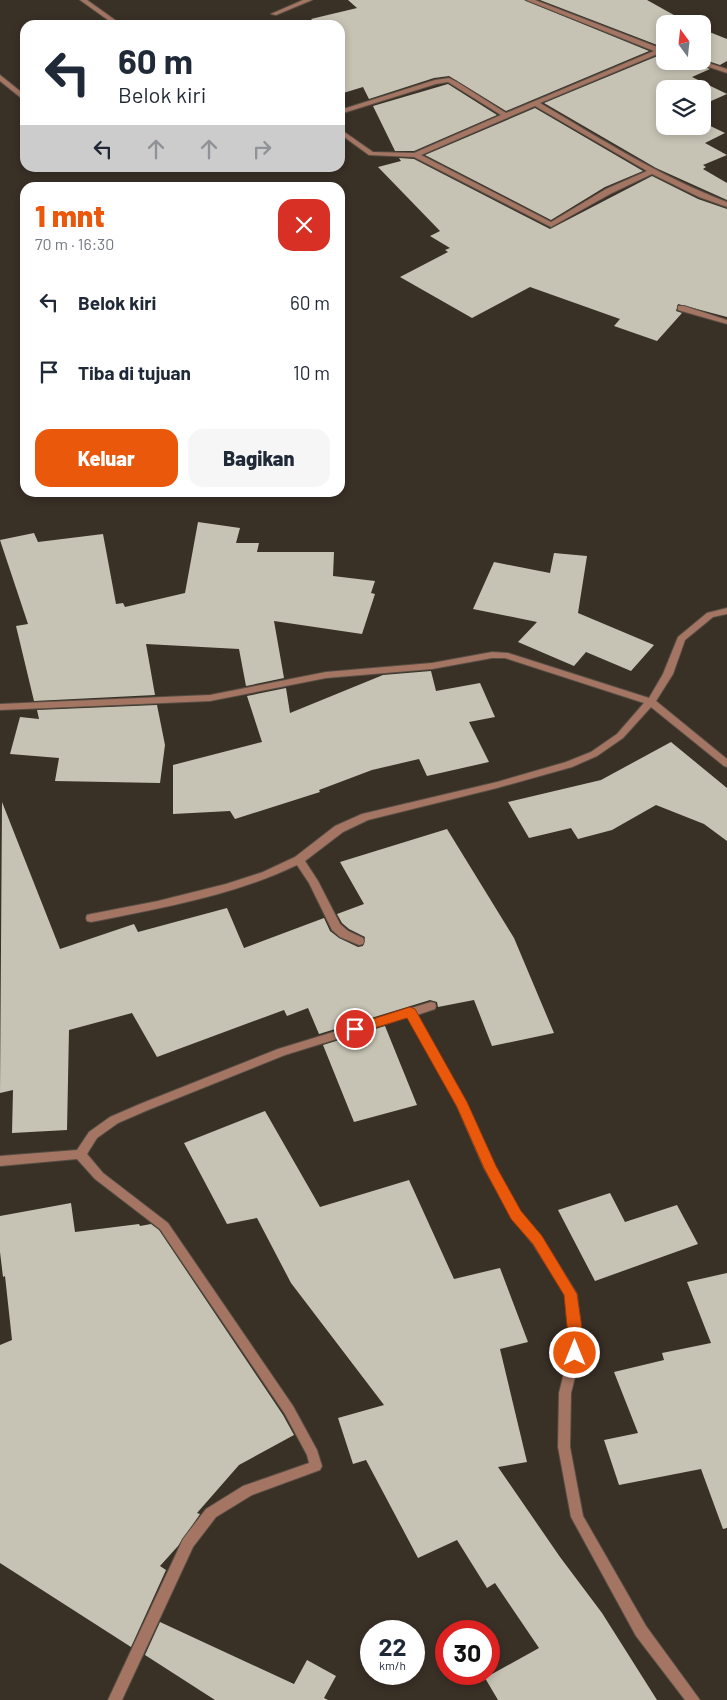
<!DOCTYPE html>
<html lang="id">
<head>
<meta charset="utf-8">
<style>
  body { margin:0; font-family:Barlow,sans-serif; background:#f6f6f7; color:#1f2937; height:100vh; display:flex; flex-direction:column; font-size:19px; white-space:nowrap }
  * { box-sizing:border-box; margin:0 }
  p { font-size:16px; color:#747a83 }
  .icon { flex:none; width:28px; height:28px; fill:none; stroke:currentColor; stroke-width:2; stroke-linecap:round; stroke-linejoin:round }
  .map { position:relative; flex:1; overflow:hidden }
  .sheet { position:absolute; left:20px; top:182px; width:325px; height:315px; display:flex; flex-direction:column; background:#fff; border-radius:15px; box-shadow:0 2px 8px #0003 }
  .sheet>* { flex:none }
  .top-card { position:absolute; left:20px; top:20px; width:325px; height:152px; border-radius:15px; box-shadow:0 2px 8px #0003; background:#fff; color:#1f2937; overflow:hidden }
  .needle { width:32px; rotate:345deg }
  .tools { position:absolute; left:656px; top:15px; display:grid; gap:10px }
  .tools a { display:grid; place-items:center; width:55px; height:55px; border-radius:10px; background:#fff; box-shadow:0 2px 8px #0003; font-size:25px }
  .speed { position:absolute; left:360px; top:1620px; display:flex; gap:10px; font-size:25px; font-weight:700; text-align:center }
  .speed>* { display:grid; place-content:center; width:65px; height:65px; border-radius:50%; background:#fff; box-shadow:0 2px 8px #0003; line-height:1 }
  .speed small { font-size:12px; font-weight:400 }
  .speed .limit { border:8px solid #d22; background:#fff; color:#111 }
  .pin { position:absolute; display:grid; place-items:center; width:42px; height:42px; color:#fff; margin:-21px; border:2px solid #fff; border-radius:50%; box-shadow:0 1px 5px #0007 }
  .me { position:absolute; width:55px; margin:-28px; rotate:0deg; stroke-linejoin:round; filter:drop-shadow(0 0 4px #0008) }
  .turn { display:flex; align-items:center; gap:18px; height:105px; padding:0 15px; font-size:22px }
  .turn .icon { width:65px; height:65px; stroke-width:2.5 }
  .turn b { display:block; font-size:35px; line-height:42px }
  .lanes { display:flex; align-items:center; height:48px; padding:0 15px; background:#0003; justify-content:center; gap:25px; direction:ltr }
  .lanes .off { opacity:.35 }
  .round { display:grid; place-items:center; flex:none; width:52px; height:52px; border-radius:15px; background:#f6f6f7 }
  .head { display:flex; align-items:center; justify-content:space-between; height:85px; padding:0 15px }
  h1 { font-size:30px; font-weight:800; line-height:38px; color:#ea580c }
  .primary-button { display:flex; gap:10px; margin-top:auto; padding:10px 15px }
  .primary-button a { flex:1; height:58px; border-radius:15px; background:#ea580c; color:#fff; font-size:20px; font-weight:800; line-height:58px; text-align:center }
  .primary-button a+a { background:#f6f6f7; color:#1f2937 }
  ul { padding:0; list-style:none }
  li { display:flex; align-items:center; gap:15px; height:70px; padding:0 15px }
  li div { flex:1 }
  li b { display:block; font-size:19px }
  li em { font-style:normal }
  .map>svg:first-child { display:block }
  .building { fill:#c6c3b4 }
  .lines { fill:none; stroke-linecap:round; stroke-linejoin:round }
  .street-casing { stroke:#564e44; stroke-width:2 }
  .street { fill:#a47563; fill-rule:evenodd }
  .route { fill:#ea580c; stroke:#983908 }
</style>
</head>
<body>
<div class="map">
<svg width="727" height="1700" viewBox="0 0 727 1700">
  <rect width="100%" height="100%" fill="#393026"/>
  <!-- building -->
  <path class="building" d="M 348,0 L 524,0 L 649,51 L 506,111 L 449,76 L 434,78 L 369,99 L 363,87 L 340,94 L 340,25 L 317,25 L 311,19 L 357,8 Z
    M 540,0 L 647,0 L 690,24 L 665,24 L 665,48 Z
    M 702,29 L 727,39 L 727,61 L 720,65 L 702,59 Z
    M 660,55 L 665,55 L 665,61 L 689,61 L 710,69 L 692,77 L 727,94 L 702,105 L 702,89 L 665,89 L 665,126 L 702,126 L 702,122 L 725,133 L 705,143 L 727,155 L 703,165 L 706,167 L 703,169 L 727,183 L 727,200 L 656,168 L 544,103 Z
    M 448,84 L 497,115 L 414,151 L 395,151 L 373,106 Z
    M 535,108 L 643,171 L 605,187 L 551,220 L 425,155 Z
    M 399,158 L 414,159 L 550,229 L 652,176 L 698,199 L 727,209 L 727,317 L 678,304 L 676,311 L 682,313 L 657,341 L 614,326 L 620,319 L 530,287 L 472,318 L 400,277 L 448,252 L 445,250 L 450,248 L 430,236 L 440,231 L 378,167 L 401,161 Z
    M 198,522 L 240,528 L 236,543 L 259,543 L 257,552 L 334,552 L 333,576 L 375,581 L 371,593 L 375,594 L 362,634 L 274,621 L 284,678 L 246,686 L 239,649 L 146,644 L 155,695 L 34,701 L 16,626 L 28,624 L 0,540 L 34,533 L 38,542 L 103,534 L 116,604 L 123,603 L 125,607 L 185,593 Z
    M 554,553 L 587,556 L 578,613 L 654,645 L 631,671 L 586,652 L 574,666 L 518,642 L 537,622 L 473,609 L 494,562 L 550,573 Z
    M 431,671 L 436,691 L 480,683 L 495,717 L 469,722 L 489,762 L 427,776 L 419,759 L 372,770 L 319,790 L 320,792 L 235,819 L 230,811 L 173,814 L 173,765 L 262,742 L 247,696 L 286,688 L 290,713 L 383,675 Z
    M 157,705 L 165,745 L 160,783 L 55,781 L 59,758 L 10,754 L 20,717 L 39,719 L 37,710 Z
    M 671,742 L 727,788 L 727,841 L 704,824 L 656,805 L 612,830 L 578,839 L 571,828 L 529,838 L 508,802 L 601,780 Z
    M 2,802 L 60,949 L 134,924 L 138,932 L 227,908 L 244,948 L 324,918 L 330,931 L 339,938 L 358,947 L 363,946 L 365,937 L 349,929 L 342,923 L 337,914 L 364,904 L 340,862 L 447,829 L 514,938 L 554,1033 L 492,1046 L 474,1000 L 438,1007 L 437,1002 L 430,1000 L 319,1034 L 308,1008 L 287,1016 L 284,1010 L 157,1057 L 132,1013 L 69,1030 L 67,1130 L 12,1133 L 13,1090 L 0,1093 Z
    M 385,1026 L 417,1105 L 354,1122 L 323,1045 Z
    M 265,1111 L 320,1207 L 409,1180 L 454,1279 L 500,1268 L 528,1342 L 500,1349 L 527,1462 L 498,1467 L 560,1557 L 602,1613 L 657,1700 L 498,1700 L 485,1678 L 539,1648 L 495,1583 L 487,1588 L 457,1540 L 418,1558 L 366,1460 L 353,1464 L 338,1418 L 384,1405 L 291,1283 L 257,1218 L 227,1224 L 184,1143 Z
    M 610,1193 L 625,1222 L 677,1205 L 698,1244 L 595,1281 L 558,1210 Z
    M 71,1203 L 75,1232 L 139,1224 L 140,1226 L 151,1224 L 159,1230 L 283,1415 L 294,1435 L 239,1465 L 197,1513 L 200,1514 L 178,1546 L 160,1566 L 166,1570 L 131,1647 L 0,1563 L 0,1345 L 12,1340 L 5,1276 L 3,1277 L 0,1252 L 0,1216 Z
    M 727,1273 L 727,1528 L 723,1529 L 701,1469 L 619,1485 L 604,1440 L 638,1433 L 614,1372 L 664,1360 L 662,1353 L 711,1343 L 687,1282 Z
    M 160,1622 L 294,1684 L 307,1660 L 336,1676 L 324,1698 L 328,1700 L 215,1700 L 145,1655 Z"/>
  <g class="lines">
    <defs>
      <path id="street" d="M 80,0 L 87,0 L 122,25 L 115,25 Z
        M 303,0 L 312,0 L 276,15 L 271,14 Z
        M 526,0 L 535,0 L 665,50 L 665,53 L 660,53 L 540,103 C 601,139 661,177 727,202 L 727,207 L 699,197 L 652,174 L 612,193 L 551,227 L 414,157 L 369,155 L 340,134 L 340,129 L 373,152 L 414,153 L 501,115 L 448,82 L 436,84 L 340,114 L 340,110 L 435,80 L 449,78 L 457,82 L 506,113 L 654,51 ZM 535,106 L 647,171 L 606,189 L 551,222 L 421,155 Z
        M 691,61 L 702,61 L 727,69 L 727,73 Z
        M 0,75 L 25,95 L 25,101 L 0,81 Z
        M 678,306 L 684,306 L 727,320 L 727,324 L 678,310 Z
        M 727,608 L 727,614 L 713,617 L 685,640 L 673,674 L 656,701 L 727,759 L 727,767 L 724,766 L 651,707 L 623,738 L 597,756 L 572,767 L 497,788 L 368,820 L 343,832 L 305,861 L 318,881 L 340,924 L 348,931 L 363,938 L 364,941 L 363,944 L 359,945 L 340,937 L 332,930 L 309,883 L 297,865 C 232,896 161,908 91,922 L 87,921 L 86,918 L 87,915 L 91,914 L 158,901 L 226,884 L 263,872 L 295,857 L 335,826 L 362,814 L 497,782 L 566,762 L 591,752 L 617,734 L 644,703 L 505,658 L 492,658 L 432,669 L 326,678 L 210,701 L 0,710 L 0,704 L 210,695 L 326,672 L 432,663 L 492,652 L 508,653 L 649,698 L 663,674 L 678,637 L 707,613 Z
        M 431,1002 L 435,1003 L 436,1006 L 435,1009 L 417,1015 L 466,1102 L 495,1166 L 520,1212 L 541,1236 L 577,1294 L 581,1328 L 581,1353 L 571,1393 L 570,1447 L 583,1516 L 646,1626 L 700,1700 L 685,1700 L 636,1636 L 571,1517 L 558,1447 L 559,1393 L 569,1353 L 569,1328 L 565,1295 L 533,1244 L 512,1218 L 484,1168 L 457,1106 L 408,1017 L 285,1055 L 148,1110 L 118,1123 L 97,1138 L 87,1154 L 103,1173 L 168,1223 L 293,1406 L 317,1450 L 322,1466 L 320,1470 L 252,1495 L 216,1517 L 193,1547 L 122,1700 L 108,1700 L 183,1539 L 206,1509 L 243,1486 L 309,1463 L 307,1455 L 285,1414 L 160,1229 L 95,1179 L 77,1159 L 0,1166 L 0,1156 L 77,1150 L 89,1132 L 110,1117 L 140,1104 L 278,1049 Z"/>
    </defs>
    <!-- street casing -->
    <use href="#street" class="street-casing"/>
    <!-- street -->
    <use href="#street" class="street"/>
  </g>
  <!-- route -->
  <path class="route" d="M 410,1007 L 415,1009 L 467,1102 L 496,1166 L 521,1211 L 542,1236 L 577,1294 L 582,1328 L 580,1357 L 575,1359 L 570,1357 L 564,1295 L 533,1244 L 511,1219 L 484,1168 L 457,1107 L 407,1018 L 355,1034 L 349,1029 L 351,1026 Z"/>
</svg>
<div class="tools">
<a><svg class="needle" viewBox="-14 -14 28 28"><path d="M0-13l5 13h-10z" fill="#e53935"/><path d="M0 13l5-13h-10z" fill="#747a83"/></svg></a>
<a><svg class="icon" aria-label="layers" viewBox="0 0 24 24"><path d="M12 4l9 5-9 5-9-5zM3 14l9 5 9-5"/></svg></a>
</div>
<div class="speed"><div>22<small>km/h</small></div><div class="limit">30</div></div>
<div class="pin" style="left:355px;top:1029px;background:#d93025"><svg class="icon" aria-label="arrive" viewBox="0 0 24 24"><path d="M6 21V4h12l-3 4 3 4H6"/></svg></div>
<svg class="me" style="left:575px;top:1353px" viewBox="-20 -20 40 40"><circle r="17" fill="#ea580c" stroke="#fff" stroke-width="3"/><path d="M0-11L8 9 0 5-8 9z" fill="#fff"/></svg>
<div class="top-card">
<div class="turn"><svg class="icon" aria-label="left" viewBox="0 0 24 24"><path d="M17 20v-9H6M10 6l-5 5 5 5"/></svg><div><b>60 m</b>Belok kiri</div></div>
<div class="lanes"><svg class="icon" aria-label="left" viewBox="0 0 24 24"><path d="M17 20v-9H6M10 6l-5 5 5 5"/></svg><svg class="icon off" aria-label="ahead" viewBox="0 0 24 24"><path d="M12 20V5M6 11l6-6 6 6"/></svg><svg class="icon off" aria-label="ahead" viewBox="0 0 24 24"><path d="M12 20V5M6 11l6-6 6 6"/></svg><svg class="icon off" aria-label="right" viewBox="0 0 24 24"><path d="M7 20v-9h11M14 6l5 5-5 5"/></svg></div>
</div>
<section class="sheet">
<div class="head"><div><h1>1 mnt</h1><p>70 m · 16:30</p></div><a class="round" style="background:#d93025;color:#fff"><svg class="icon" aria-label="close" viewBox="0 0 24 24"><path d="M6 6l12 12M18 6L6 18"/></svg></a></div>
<ul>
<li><svg class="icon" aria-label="left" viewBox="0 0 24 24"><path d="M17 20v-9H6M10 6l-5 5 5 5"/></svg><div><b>Belok kiri</b></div><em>60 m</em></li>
<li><svg class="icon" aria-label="arrive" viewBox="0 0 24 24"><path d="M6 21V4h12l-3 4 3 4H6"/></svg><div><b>Tiba di tujuan</b></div><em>10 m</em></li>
</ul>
<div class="primary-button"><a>Keluar</a><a>Bagikan</a></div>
</section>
</div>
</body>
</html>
